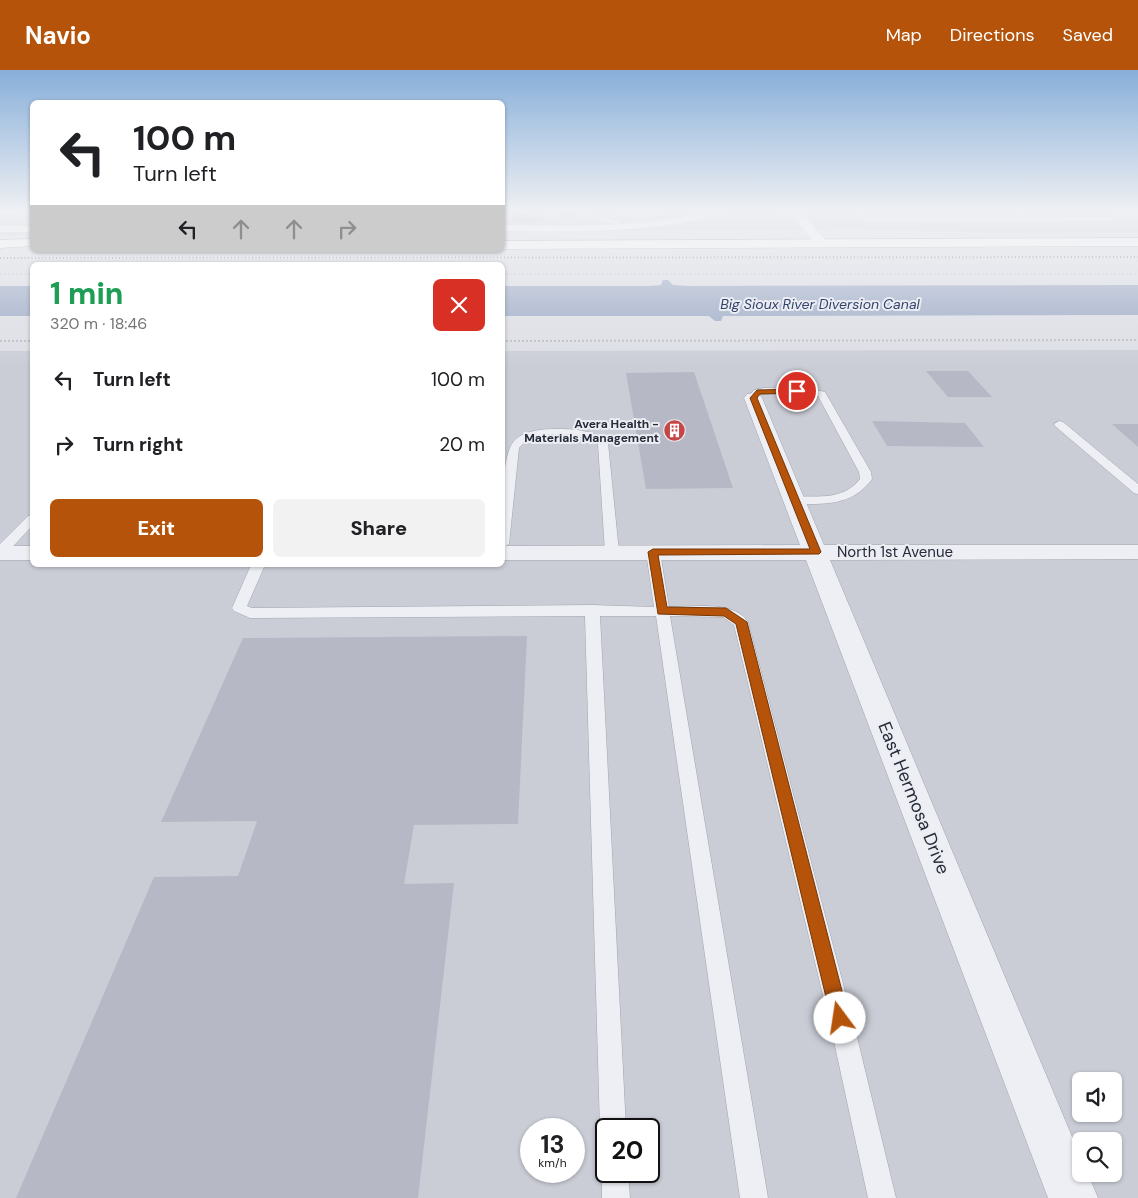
<!DOCTYPE html>
<html lang="en">
<head>
<meta charset="utf-8">
<style>
  body { margin:0; font-family:"DM Sans",sans-serif; background:#f2f2f2; color:#202124; height:100vh; display:flex; flex-direction:column; font-size:19px; white-space:nowrap }
  * { box-sizing:border-box; margin:0 }
  p { font-size:16px; color:#757577 }
  .icon { flex:none; width:28px; height:28px; fill:none; stroke:currentColor; stroke-width:2; stroke-linecap:round; stroke-linejoin:round }
  .map { position:relative; flex:1; overflow:hidden }
  .drawer { position:absolute; left:30px; top:192px; width:475px; height:305px; display:flex; flex-direction:column; background:#fff; border-radius:8px; box-shadow:0 1px 4px #0004 }
  .drawer>* { flex:none }
  .top-card { position:absolute; left:30px; top:30px; width:475px; height:152px; border-radius:8px; box-shadow:0 1px 4px #0004; background:#fff; color:#202124; overflow:hidden }
  .fabs { position:absolute; left:1072px; top:1002px; display:grid; gap:10px }
  .fabs a { display:grid; place-items:center; width:50px; height:50px; border-radius:8px; background:#fff; box-shadow:0 1px 4px #0004; font-size:25px }
  .speed { position:absolute; left:520px; top:1048px; display:flex; gap:10px; font-size:25px; font-weight:700; text-align:center }
  .speed>* { display:grid; place-content:center; width:65px; height:65px; border-radius:50%; background:#fff; box-shadow:0 1px 4px #0004; line-height:1 }
  .speed small { font-size:12px; font-weight:400 }
  .speed .limit { border:2px solid #111; border-radius:8px; background:#fff; color:#111 }
  .pin { position:absolute; display:grid; place-items:center; width:42px; height:42px; color:#fff; margin:-21px; border:2px solid #fff; border-radius:50%; box-shadow:0 1px 5px #0007 }
  .me { position:absolute; width:55px; margin:-28px; rotate:346deg; stroke-linejoin:round; filter:drop-shadow(0 0 4px #0008) }
  .turn { display:flex; align-items:center; gap:18px; height:105px; padding:0 20px; font-size:22px }
  .turn .icon { width:65px; height:65px; stroke-width:2.5 }
  .turn b { display:block; font-size:35px; line-height:42px }
  .lanes { display:flex; align-items:center; height:48px; padding:0 20px; background:#0003; justify-content:center; gap:25px; direction:ltr }
  .lanes .off { opacity:.35 }
  .round { display:grid; place-items:center; flex:none; width:52px; height:52px; border-radius:8px; background:#f2f2f2 }
  .summary { display:flex; align-items:center; justify-content:space-between; height:85px; padding:0 20px }
  h1 { font-size:30px; font-weight:800; line-height:38px; color:#1e9e55 }
  .action { display:flex; gap:10px; margin-top:auto; padding:10px 20px }
  .action a { flex:1; height:58px; border-radius:8px; background:#b45309; color:#fff; font-size:20px; font-weight:800; line-height:58px; text-align:center }
  .action a+a { background:#f2f2f2; color:#202124 }
  ul { padding:0; list-style:none }
  li { display:flex; align-items:center; gap:15px; height:65px; padding:0 20px }
  li div { flex:1 }
  li b { display:block; font-size:19px }
  li em { font-style:normal }
  header { display:flex; align-items:center; gap:30px; box-sizing:border-box; height:70px; padding:0 25px; background:#b45309; color:#fff }
  header strong { font-size:24px }
  nav { display:flex; gap:28px; margin-inline-start:auto; font-size:18px }
  .map>svg:first-child { display:block }
  .built { fill:#cacdd6; fill-rule:evenodd }
  .water { fill:#98a7c4 }
  .building { fill:#b6b9c5 }
  .lines { fill:none; stroke-linecap:round; stroke-linejoin:round }
  .service-casing { stroke:#a2a5ae; stroke-width:1 }
  .minor-casing { stroke:#a2a5ae; stroke-width:1 }
  .primary-casing { stroke:#9ca1b0; stroke-width:1 }
  .path-far1 { stroke:#babcc4; stroke-width:1; stroke-dasharray:2 2; stroke-linecap:butt }
  .path { stroke:#babcc4; stroke-width:2; stroke-dasharray:2 2; stroke-linecap:butt }
  .service { fill:#eeeff4; fill-rule:evenodd }
  .minor { fill:#eeeff4; fill-rule:evenodd }
  .secondary { fill:#fff; fill-rule:evenodd }
  .primary { fill:#fff; fill-rule:evenodd }
  .rail { stroke:#767b8e; stroke-width:2; stroke-dasharray:1 2.5; stroke-linecap:butt }
  .route { fill:#b45309; stroke:#753606 }
  .labels { text-anchor:middle; dominant-baseline:central; stroke-width:4; stroke-linejoin:round; paint-order:stroke }
  .far-poi-label { font-size:12px; font-weight:bold; fill:#262b3a; stroke:#ebedf3; text-anchor:end }
  .far-water-label { font-size:14px; font-style:italic; fill:#33446c; stroke:#ebedf3 }
  .street-label { font-size:15px; fill:#262b3a; stroke:#ebedf3 }
  .near-street-label { font-size:18px; fill:#262b3a; stroke:#ebedf3 }
</style>
</head>
<body>
<header>
<strong>Navio</strong>
<nav><a>Map</a><a>Directions</a><a>Saved</a></nav>
</header>
<div class="map">
<svg width="1138" height="1128" viewBox="0 0 1138 1128">
  <rect width="100%" height="100%" fill="#dcdee5"/>
  <!-- built -->
  <path class="built" d="M 0,141 L 32,141 L 32,165 L 0,165 Z
    M 502,141 L 1138,141 L 1138,162 L 1002,163 L 854,159 L 503,162 Z
    M 1138,280 L 1138,1128 L 0,1128 L 0,281 L 32,281 L 32,495 L 502,495 L 503,281 ZM 1081,1011 L 1114,1011 L 1114,1044 L 1081,1044 ZM 531,1059 L 574,1059 L 574,1101 L 531,1101 ZM 606,1059 L 649,1059 L 649,1101 L 606,1101 ZM 1081,1071 L 1114,1071 L 1114,1104 L 1081,1104 Z"/>
  <!-- water -->
  <path class="water" d="M 516,142 L 549,149 C 538,154 522,154 510,151 Z
    M 663,210 L 668,210 L 673,215 L 689,216 L 1138,215 L 1138,245 L 723,246 L 721,251 L 715,251 L 709,246 L 503,246 L 503,216 L 650,216 L 661,215 Z
    M 0,216 L 32,216 L 32,246 L 0,246 Z"/>
  <!-- building -->
  <path class="building" d="M 568,141 L 575,141 L 585,143 L 566,149 L 552,146 Z
    M 926,301 L 968,301 L 992,327 L 948,327 Z
    M 694,302 L 733,418 L 646,419 L 626,303 Z
    M 872,351 L 965,353 L 984,377 L 887,376 Z
    M 1112,354 L 1138,354 L 1138,377 Z
    M 527,566 L 518,754 L 414,755 L 404,814 L 454,813 L 418,1128 L 16,1128 L 154,807 L 238,806 L 257,751 L 161,752 L 243,568 Z"/>
  <g class="lines">
    <defs>
      <path id="service" d="M 539,141 L 549,141 L 560,145 L 557,147 Z
        M 604,141 L 615,141 L 634,145 L 684,141 L 634,149 Z
        M 854,141 L 860,141 L 868,148 L 1109,147 L 1116,143 L 1138,143 L 1138,147 L 1117,147 L 1110,151 L 866,152 Z
        M 581,143 L 619,151 L 622,153 L 619,155 L 579,146 Z
        M 764,318 L 811,319 L 825,322 L 871,402 L 872,409 C 857,430 836,434 811,434 C 804,434 797,435 791,434 L 789,431 C 801,419 837,438 860,409 L 859,402 L 818,326 L 764,324 L 760,324 L 757,330 L 749,330 L 748,328 L 754,320 Z
        M 1059,351 L 1063,352 L 1138,414 L 1138,424 L 1134,423 L 1055,356 L 1054,354 Z
        M 557,359 C 574,359 596,360 608,373 L 619,482 L 617,485 L 612,486 L 605,482 L 598,374 C 579,361 535,359 519,378 L 509,474 L 502,478 C 502,454 499,383 516,369 C 526,360 544,359 557,359 Z
        M 32,445 L 32,456 L 5,485 L 0,486 L 0,474 L 28,446 Z
        M 653,478 L 660,482 L 669,537 C 691,537 735,530 748,552 L 857,967 L 896,1128 L 868,1128 L 833,967 L 734,555 L 723,547 L 670,546 L 768,1128 L 740,1128 L 656,546 L 600,546 L 626,1059 L 606,1059 L 606,1069 L 600,1059 L 585,546 L 250,548 L 234,541 L 232,538 L 251,495 L 265,495 L 247,536 L 252,538 L 592,535 L 654,537 L 646,482 Z
        M 606,1092 L 606,1101 L 628,1101 L 630,1128 L 602,1128 L 602,1101 Z"/>
      <path id="minor" d="M 1132,141 L 1138,141 L 1138,145 Z
        M 753,323 L 759,324 L 762,328 L 824,475 L 1138,475 L 1138,489 L 830,490 L 1081,1088 L 1081,1104 L 1088,1104 L 1098,1128 L 1048,1128 L 806,490 L 502,490 L 502,476 L 800,475 L 744,328 L 747,324 Z
        M 0,476 L 32,476 L 32,490 L 0,490 Z"/>
      <path id="primary" d="M 0,141 L 21,141 L 16,144 L 0,145 Z
        M 1138,168 L 1138,176 L 502,179 L 502,171 Z
        M 32,169 L 32,176 L 0,178 L 0,170 Z"/>
    </defs>
    <!-- service casing -->
    <use href="#service" class="service-casing"/>
    <!-- minor casing -->
    <use href="#minor" class="minor-casing"/>
    <!-- primary casing -->
    <use href="#primary" class="primary-casing"/>
    <!-- path-far1 -->
    <path class="path-far1" d="M 0,204 L 32,204
      M 502,204 L 1138,204"/>
    <!-- path -->
    <path class="path" d="M 0,271 L 32,271
      M 502,271 L 1138,270"/>
    <!-- service -->
    <use href="#service" class="service"/>
    <!-- minor -->
    <use href="#minor" class="minor"/>
    <!-- secondary -->
    <path class="secondary" d="M 710,141 L 728,141 L 727,143 C 653,163 579,162 502,161 L 502,155 C 572,155 643,159 710,141 Z
      M 779,141 L 802,143 L 825,170 L 827,173 L 825,176 L 817,176 L 794,147 L 780,143 Z
      M 0,156 L 32,156 L 32,162 L 0,162 Z"/>
    <!-- primary -->
    <use href="#primary" class="primary"/>
    <!-- rail -->
    <path class="rail" d="M 0,188 L 1138,187"/>
  </g>
  <!-- sky -->
  <linearGradient id="sky" x2="0" y2="1"><stop stop-color="#88afda"/><stop offset="0.47" stop-color="#eff0f3"/><stop offset="1" stop-color="#eff0f3" stop-opacity="0"/></linearGradient>
  <rect width="1138" height="299" fill="url(#sky)"/>
  <!-- route -->
  <path class="route" d="M 797,319 L 800,320 L 800,323 L 760,324 L 757,328 L 821,482 L 819,484 L 658,485 L 667,537 L 726,538 L 747,552 L 849,948 L 846,954 L 840,957 L 834,954 L 831,948 L 736,554 L 724,546 L 658,544 L 648,482 L 653,479 L 810,479 L 750,328 L 757,320 Z"/>
  <!-- icons -->
  <defs>
    <symbol id="building-disc" viewBox="-11 -11 22 22"><circle r="9.5" fill="#c64545" stroke="#ebedf3"/><path d="M-4-6H4V6H1V3H-1V6H-4ZM-2.5-4.3h1.7v1.8h-1.7ZM.8-4.3h1.7v1.8H.8ZM-2.5-1h1.7V.8h-1.7ZM.8-1h1.7V.8H.8Z" fill="#fff"/></symbol>
  </defs>
  <g fill-rule="evenodd">
    <use href="#building-disc" x="662" y="348" width="25" height="25"/>
  </g>
  <g class="labels">
    <!-- far-poi labels -->
    <g class="far-poi-label">
      <text x="659" y="354">Avera Health -<tspan x="659" dy="14">Materials Management</tspan></text>
    </g>
    <!-- far-water labels -->
    <g class="far-water-label">
      <text x="820" y="234">Big Sioux River Diversion Canal</text>
    </g>
    <!-- street labels -->
    <g class="street-label">
      <text x="895" y="482">North 1st Avenue</text>
    </g>
    <!-- near-street labels -->
    <g class="near-street-label">
      <text transform="translate(914 728) rotate(68)">East Hermosa Drive</text>
    </g>
  </g>
</svg>
<div class="fabs">
<a><svg class="icon" aria-label="sound" viewBox="0 0 24 24"><path d="M4 9h4l5-4v14l-5-4H4zM17 9q2 3 0 6"/></svg></a>
<a><svg class="icon" aria-label="search" viewBox="0 0 24 24"><circle cx="10" cy="10" r="6"/><path d="M15 15l6 6"/></svg></a>
</div>
<div class="speed"><div>13<small>km/h</small></div><div class="limit">20</div></div>
<div class="pin" style="left:797px;top:321px;background:#d93025"><svg class="icon" aria-label="arrive" viewBox="0 0 24 24"><path d="M6 21V4h12l-3 4 3 4H6"/></svg></div>
<svg class="me" style="left:840px;top:948px" viewBox="-20 -20 40 40"><circle r="19" fill="#fff"/><path d="M0-13L10 11 0 6-10 11z" fill="#b45309"/></svg>
<div class="top-card">
<div class="turn"><svg class="icon" aria-label="left" viewBox="0 0 24 24"><path d="M17 20v-9H6M10 6l-5 5 5 5"/></svg><div><b>100 m</b>Turn left</div></div>
<div class="lanes"><svg class="icon" aria-label="left" viewBox="0 0 24 24"><path d="M17 20v-9H6M10 6l-5 5 5 5"/></svg><svg class="icon off" aria-label="ahead" viewBox="0 0 24 24"><path d="M12 20V5M6 11l6-6 6 6"/></svg><svg class="icon off" aria-label="ahead" viewBox="0 0 24 24"><path d="M12 20V5M6 11l6-6 6 6"/></svg><svg class="icon off" aria-label="right" viewBox="0 0 24 24"><path d="M7 20v-9h11M14 6l5 5-5 5"/></svg></div>
</div>
<section class="drawer">
<div class="summary"><div><h1>1 min</h1><p>320 m · 18:46</p></div><a class="round" style="background:#d93025;color:#fff"><svg class="icon" aria-label="close" viewBox="0 0 24 24"><path d="M6 6l12 12M18 6L6 18"/></svg></a></div>
<ul>
<li><svg class="icon" aria-label="left" viewBox="0 0 24 24"><path d="M17 20v-9H6M10 6l-5 5 5 5"/></svg><div><b>Turn left</b></div><em>100 m</em></li>
<li><svg class="icon" aria-label="right" viewBox="0 0 24 24"><path d="M7 20v-9h11M14 6l5 5-5 5"/></svg><div><b>Turn right</b></div><em>20 m</em></li>
</ul>
<div class="action"><a>Exit</a><a>Share</a></div>
</section>
</div>
</body>
</html>
